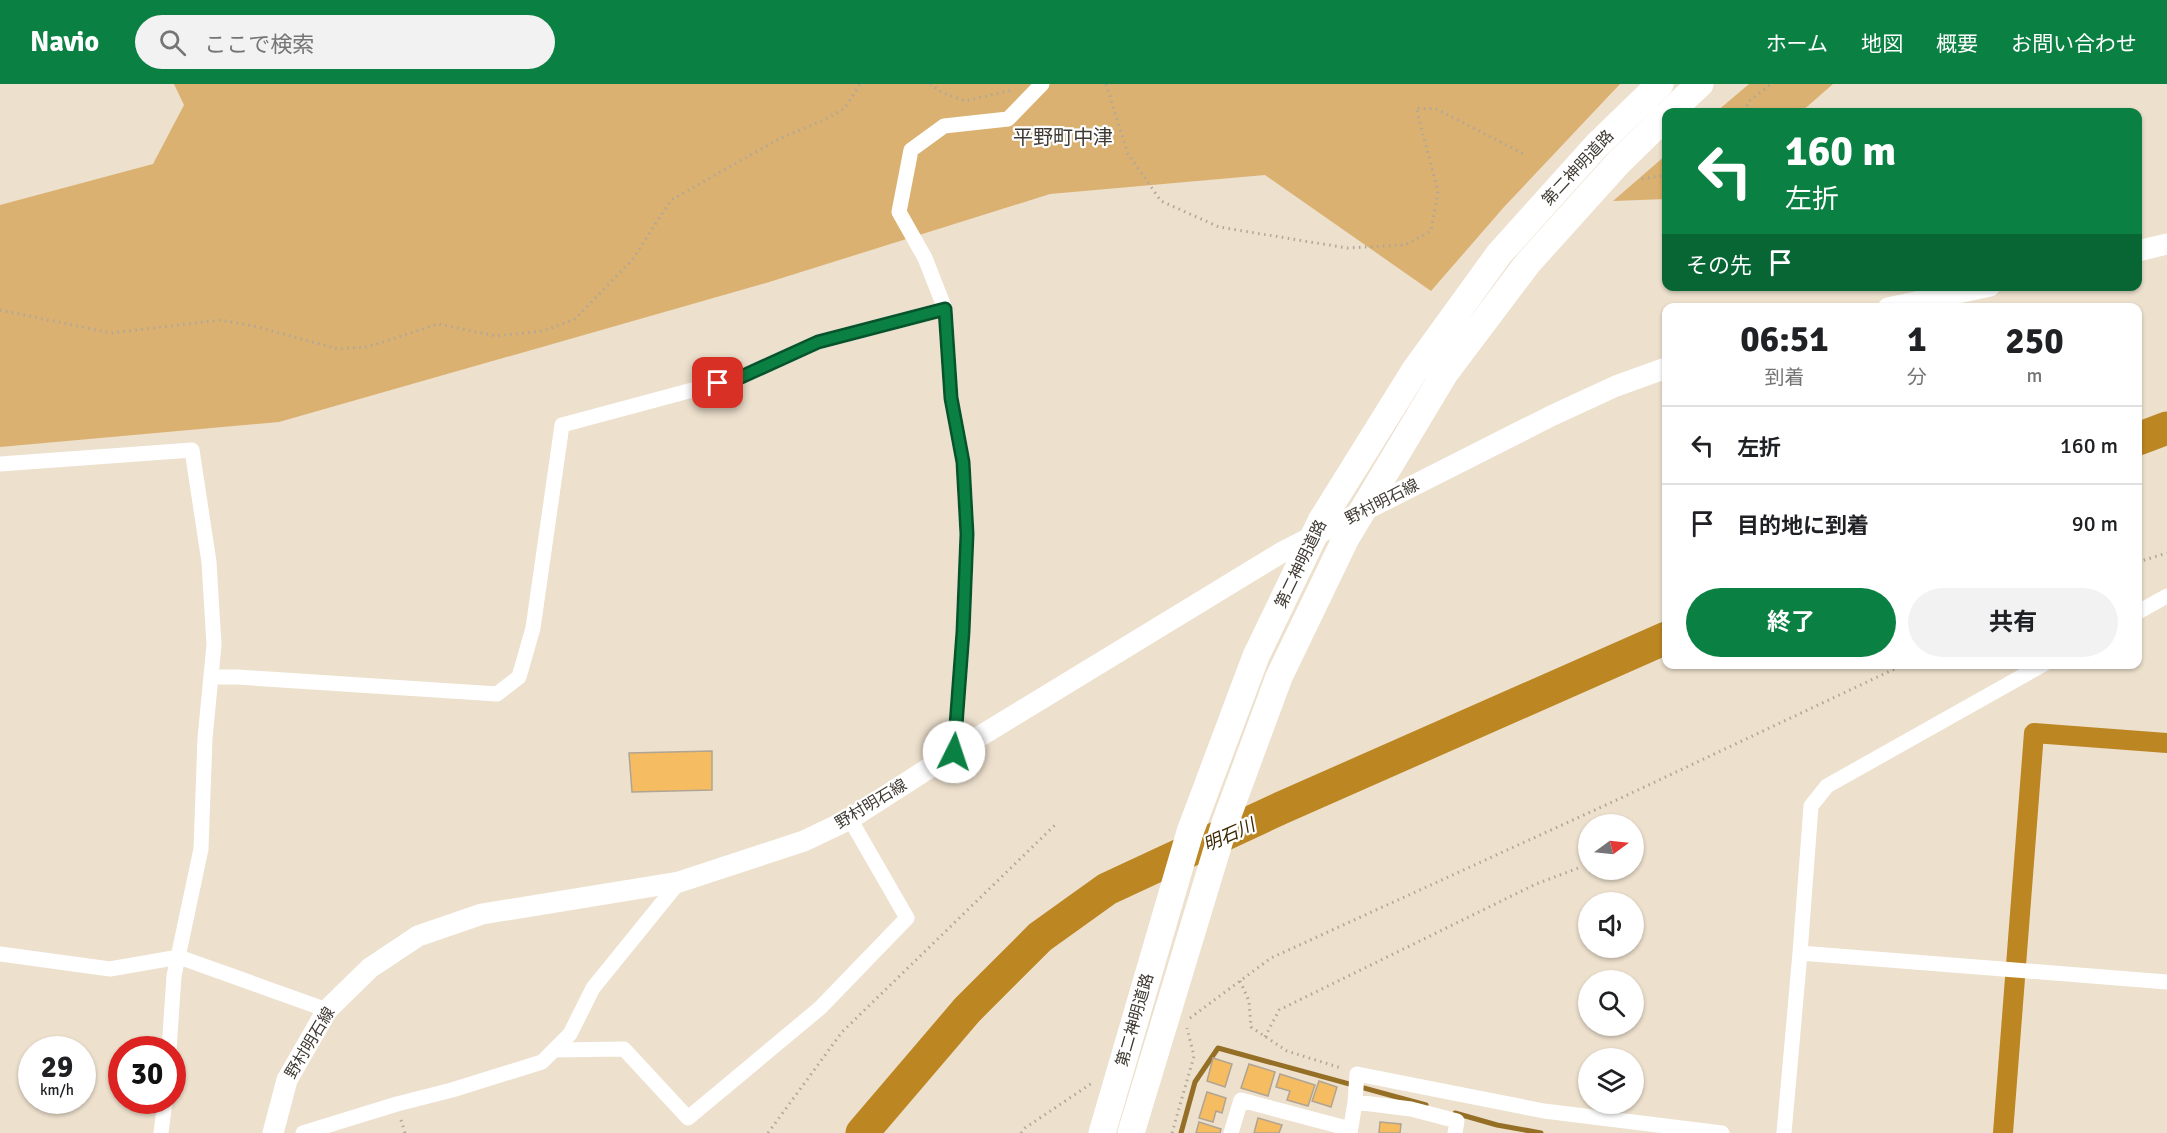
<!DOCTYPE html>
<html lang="ja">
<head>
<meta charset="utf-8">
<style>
  body { margin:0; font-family:Signika,"Noto Sans JP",sans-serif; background:#f2f2f2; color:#202124; height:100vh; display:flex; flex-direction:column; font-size:22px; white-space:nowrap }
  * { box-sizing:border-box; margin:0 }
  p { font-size:20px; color:#757577 }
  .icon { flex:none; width:33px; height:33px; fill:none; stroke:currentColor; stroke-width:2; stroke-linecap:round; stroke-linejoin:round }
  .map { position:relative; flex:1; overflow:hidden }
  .details { position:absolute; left:1662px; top:219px; width:480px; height:366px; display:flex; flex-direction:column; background:#fff; border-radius:12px; box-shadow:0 2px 4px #0004 }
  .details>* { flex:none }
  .top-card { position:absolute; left:1662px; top:24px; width:480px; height:183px; border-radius:12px; box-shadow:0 2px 4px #0004; background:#0b8043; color:#fff; overflow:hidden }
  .needle { width:39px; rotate:75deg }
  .fabs { position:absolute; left:1578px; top:730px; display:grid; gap:12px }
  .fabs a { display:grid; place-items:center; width:66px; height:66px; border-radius:50%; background:#fff; box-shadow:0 2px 4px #0004; font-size:30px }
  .speed { position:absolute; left:18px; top:952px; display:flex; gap:12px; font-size:30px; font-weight:700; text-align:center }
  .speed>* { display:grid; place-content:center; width:78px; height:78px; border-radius:50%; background:#fff; box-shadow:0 2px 4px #0004; line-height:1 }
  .speed small { font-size:15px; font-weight:400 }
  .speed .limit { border:9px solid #d22; background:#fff; color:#111 }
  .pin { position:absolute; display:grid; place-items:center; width:51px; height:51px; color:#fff; margin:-26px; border-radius:12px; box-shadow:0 3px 9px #0006 }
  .me { position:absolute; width:66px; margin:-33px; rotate:4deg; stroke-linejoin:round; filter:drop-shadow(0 0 4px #0008) }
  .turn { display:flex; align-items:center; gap:21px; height:126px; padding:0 24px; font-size:27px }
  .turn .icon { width:78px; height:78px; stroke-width:2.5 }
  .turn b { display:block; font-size:42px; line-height:51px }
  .then { display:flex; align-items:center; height:57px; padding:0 24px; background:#0003; gap:12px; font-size:22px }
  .eta { display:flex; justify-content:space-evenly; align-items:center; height:102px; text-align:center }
  .eta b { font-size:36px; font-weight:700; line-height:42px }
  .primary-button { display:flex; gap:12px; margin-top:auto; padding:12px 24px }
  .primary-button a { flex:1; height:69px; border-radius:36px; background:#0b8043; color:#fff; font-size:24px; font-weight:700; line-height:69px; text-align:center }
  .primary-button a+a { background:#f2f2f2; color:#202124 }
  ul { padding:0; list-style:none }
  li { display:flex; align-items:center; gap:18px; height:78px; padding:0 24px; border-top:2px solid #e0e0e0 }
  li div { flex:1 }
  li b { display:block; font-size:22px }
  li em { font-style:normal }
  header { display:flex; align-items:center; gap:36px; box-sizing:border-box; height:84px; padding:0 30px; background:#0b8043; color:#fff }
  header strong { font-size:28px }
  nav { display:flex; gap:33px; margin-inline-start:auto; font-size:21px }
  .search { width:420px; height:54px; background:#f2f2f2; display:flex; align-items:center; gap:15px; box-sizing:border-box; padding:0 21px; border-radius:33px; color:#757577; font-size:22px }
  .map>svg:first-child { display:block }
  .green { fill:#dab171 }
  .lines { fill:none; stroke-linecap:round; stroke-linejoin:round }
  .stream { stroke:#966f27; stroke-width:5 }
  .canal { stroke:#bc8622; stroke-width:20 }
  .river { stroke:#bc8622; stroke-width:33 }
  .building { fill:#f5bc61; stroke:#b0a492; stroke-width:1.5 }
  .path { stroke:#b1a798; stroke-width:3; stroke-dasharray:1.5 4.5; stroke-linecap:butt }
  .street { stroke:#fff; stroke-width:15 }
  .secondary { stroke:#fff; stroke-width:21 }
  .highway { stroke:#fff; stroke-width:27 }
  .route-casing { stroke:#07532c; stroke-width:15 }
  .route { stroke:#0b8043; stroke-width:10 }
  .labels { text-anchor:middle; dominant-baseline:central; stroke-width:4.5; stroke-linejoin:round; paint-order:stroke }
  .street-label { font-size:16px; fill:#3f3a33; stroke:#fff }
  .water-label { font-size:18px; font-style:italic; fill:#3d2700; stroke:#fff }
  .quarter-label { font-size:20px; fill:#3f3a33; stroke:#fff }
</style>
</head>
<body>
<header>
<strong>Navio</strong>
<div class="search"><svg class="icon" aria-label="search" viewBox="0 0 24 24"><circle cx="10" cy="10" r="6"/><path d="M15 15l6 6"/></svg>ここで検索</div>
<nav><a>ホーム</a><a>地図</a><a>概要</a><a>お問い合わせ</a></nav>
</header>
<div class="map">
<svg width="2167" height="1049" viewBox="0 0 2167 1049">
  <rect width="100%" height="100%" fill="#ede0cd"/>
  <!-- green -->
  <path class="green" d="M 174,0 L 1620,0 L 1504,123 L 1431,207 L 1265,91 L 1050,110 L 766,199 L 279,338 L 0,363 L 0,121 L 153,80 L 184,21 Z
    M 1749,0 L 1833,0 L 1801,28 L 1716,28 Z
    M 1666,71 L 1666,115 L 1613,117 Z"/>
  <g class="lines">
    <!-- stream -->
    <path class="stream" d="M 1455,1029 L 1497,1041 L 1541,1049
      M 1181,1049 L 1195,998 L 1218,964 L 1426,1021"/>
    <!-- canal -->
    <path class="canal" d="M 2003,1049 L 2034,649 L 2167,659"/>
    <!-- river -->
    <path class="river" d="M 2138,355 L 2167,344
      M 862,1049 L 967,926 L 1040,853 L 1107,805 L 1281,724 L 1666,554"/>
  </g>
  <!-- building -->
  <path class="building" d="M 712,667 L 712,706 L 632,708 L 629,669 Z
    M 1213,974 L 1232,980 L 1225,1003 L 1207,997 Z
    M 1249,980 L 1275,988 L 1268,1012 L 1241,1004 Z
    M 1280,990 L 1315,1001 L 1308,1022 L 1287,1016 L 1290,1007 L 1276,1003 Z
    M 1319,997 L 1337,1003 L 1331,1023 L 1312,1017 Z
    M 1207,1008 L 1226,1014 L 1222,1029 L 1216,1027 L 1213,1038 L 1199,1034 Z
    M 1258,1034 L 1282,1041 L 1279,1049 L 1254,1049 Z
    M 1199,1038 L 1221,1045 L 1220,1049 L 1196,1049 Z
    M 1380,1038 L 1401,1040 L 1400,1049 L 1379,1049 Z"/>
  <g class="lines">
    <!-- path -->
    <path class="path" d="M 930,0 L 941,8 L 965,17 L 1013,6
      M 1106,0 L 1128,70 L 1161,117 L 1219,143 L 1347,164 L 1405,161 L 1431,147 L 1438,107 L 1416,24 L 1436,25 L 1524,70
      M 1746,28 L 1748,18 L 1771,0
      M 1642,95 L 1666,91
      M 0,226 L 111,249 L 221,236 L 254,242 L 338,265 L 367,263 L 438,240 L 496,252 L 543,247 L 575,235 L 632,176 L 671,116 L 779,55 L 828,34 L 845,24 L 860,0
      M 2138,478 L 2167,469
      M 1240,897 L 1249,917 L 1251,943 L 1287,967 L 1341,984
      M 1190,934 L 1271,874 L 1621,714 L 1905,580
      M 1265,953 L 1279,926 L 1536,800 L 1581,783
      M 401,1036 L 405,1049
      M 768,1049 L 842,948 L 1056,740
      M 1021,1049 L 1025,1044 L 1092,999
      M 1172,1049 L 1194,972 L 1187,944"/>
    <!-- street -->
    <path class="street" d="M 0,380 L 192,366 L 209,478 L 214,561 L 205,654 L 201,765 L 174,892 L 169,966
      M 2138,528 L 2167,512
      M 2044,580 L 1827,702 L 1811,722 L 1800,869 L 2167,898
      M 211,593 L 237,593 L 497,610 L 519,593 L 533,544 L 562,341 L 741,293 L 818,258 L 945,225
      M 954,668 L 963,548 L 967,450 L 963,378 L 951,314 L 945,225 L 925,174 L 899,128 L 911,66 L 944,42 L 1008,35 L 1042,0
      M 0,870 L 110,885 L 179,873 L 327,926
      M 554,966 L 624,965 L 688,1034 L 820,924 L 907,834 L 850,735
      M 1355,1018 L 1357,990 L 1544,1027 L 1722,1049
      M 161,1049 L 165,1017
      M 303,1049 L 397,1020 L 452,1006 L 542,978 L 570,950 L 593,904 L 679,798
      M 1231,1049 L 1241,1016 L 1350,1045
      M 1350,1049 L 1355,1018 L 1411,1025 L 1457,1037 L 1455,1049
      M 1784,1049 L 1800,869"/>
    <!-- secondary -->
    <path class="secondary" d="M 2138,167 L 2167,160
      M 1888,224 L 1990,202
      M 273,1049 L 287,996 L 327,926 L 370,884 L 418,852 L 482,830 L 679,798 L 804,757 L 850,735 L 954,668 L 1284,467 L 1551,332 L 1616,302 L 1666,284"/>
    <!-- highway -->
    <path class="highway" d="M 1670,28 L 1700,0
      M 1102,1049 L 1190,748 L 1256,572 L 1321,437 L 1415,286 L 1499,170 L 1597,61 L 1660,0
      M 1131,1049 L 1225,739 L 1279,593 L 1346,454 L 1445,289 L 1528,179 L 1619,78 L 1666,32"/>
  </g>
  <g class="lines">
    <defs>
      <path id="route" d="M 718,299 L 741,293 L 818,258 L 945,225 L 951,314 L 963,378 L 967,450 L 963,548 L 954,668"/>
    </defs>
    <!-- route casing -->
    <use href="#route" class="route-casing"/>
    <!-- route -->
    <use href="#route" class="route"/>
  </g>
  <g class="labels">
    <!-- street labels -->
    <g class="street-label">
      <text transform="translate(1578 84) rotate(-47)">第二神明道路</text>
      <text transform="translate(1382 418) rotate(-27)">野村明石線</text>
      <text transform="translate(1301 480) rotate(-64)">第二神明道路</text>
      <text transform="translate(871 720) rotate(-31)">野村明石線</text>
      <text transform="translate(1135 936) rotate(-74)">第二神明道路</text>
      <text transform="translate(310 959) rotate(-59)">野村明石線</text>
    </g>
    <!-- water labels -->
    <g class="water-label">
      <text transform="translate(1229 751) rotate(-24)">明石川</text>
    </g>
    <!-- quarter labels -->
    <g class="quarter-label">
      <text x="1063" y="53">平野町中津</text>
    </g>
  </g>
</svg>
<div class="fabs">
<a><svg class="needle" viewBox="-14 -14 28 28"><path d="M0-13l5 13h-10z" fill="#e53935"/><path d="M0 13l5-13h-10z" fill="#757577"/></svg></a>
<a><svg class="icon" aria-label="sound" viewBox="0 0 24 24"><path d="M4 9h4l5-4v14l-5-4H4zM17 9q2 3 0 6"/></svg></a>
<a><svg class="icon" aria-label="search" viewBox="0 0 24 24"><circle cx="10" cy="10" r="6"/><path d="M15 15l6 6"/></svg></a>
<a><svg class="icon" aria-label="layers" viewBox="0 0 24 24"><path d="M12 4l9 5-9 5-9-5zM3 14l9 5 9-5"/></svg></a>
</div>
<div class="speed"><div>29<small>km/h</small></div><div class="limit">30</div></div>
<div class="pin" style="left:718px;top:299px;background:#d93025"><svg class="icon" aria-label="arrive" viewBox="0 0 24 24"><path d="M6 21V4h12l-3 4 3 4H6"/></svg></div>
<svg class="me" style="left:954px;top:668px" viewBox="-20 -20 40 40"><circle r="19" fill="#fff"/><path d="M0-13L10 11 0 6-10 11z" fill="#0b8043"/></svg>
<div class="top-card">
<div class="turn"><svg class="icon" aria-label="left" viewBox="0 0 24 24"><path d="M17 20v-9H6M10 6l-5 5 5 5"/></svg><div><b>160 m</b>左折</div></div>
<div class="then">その先<svg class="icon" aria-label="arrive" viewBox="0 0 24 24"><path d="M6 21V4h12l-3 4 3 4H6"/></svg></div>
</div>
<section class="details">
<div class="eta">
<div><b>06:51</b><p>到着</p></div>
<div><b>1</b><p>分</p></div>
<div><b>250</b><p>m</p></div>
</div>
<ul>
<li><svg class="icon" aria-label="left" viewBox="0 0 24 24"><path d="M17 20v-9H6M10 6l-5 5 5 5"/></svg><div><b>左折</b></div><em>160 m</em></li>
<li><svg class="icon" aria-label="arrive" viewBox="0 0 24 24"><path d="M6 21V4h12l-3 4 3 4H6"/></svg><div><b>目的地に到着</b></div><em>90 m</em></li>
</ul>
<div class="primary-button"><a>終了</a><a>共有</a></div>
</section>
</div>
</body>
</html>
